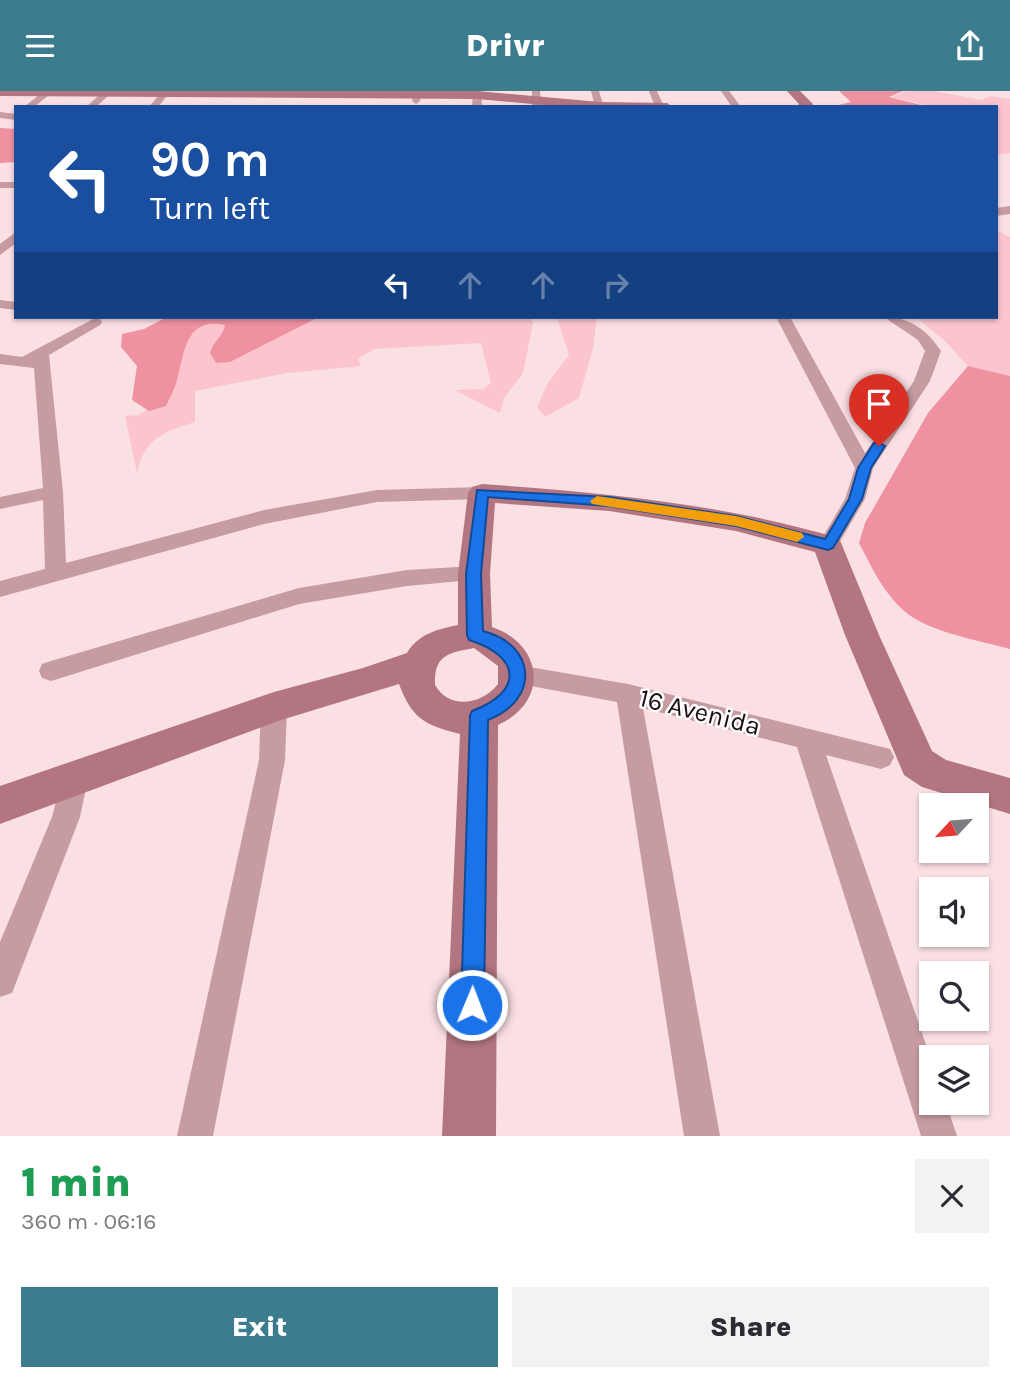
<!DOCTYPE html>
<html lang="en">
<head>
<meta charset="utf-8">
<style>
  body { margin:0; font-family:Karla,sans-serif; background:#f2f2f3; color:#2b2b33; height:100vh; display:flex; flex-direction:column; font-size:26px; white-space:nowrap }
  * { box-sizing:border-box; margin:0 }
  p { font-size:23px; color:#7c7c81 }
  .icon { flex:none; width:38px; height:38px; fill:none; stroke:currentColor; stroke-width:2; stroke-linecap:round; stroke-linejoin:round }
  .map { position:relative; height:1045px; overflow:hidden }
  .drawer { display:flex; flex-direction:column; background:#fff; flex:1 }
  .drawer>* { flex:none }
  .hud { position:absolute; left:14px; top:14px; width:984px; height:214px; border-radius:0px; box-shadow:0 2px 5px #0004; background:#1a4fa0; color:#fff; overflow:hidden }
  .needle { width:46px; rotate:244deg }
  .buttons { position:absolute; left:919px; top:702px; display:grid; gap:14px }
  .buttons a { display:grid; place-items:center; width:70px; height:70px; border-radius:0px; background:#fff; box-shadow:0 2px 5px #0004; font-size:35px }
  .pin { position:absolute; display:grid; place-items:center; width:60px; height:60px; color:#fff; margin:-72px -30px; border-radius:50% 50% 50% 0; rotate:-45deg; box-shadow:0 0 7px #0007 }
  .pin .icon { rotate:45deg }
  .me { position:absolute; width:77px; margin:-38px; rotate:1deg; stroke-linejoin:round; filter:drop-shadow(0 0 5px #0008) }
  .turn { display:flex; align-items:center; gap:24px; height:147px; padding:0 21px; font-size:32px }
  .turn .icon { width:91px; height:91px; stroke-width:2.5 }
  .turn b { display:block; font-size:49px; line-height:60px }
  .lanes { display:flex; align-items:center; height:66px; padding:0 21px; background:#0003; justify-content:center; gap:35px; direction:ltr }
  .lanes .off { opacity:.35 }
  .round { display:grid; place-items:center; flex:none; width:74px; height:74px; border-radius:0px; background:#f2f2f3 }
  .summary { display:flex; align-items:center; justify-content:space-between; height:119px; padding:0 21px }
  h1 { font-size:42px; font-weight:800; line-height:52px; color:#1e9e55 }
  .primary-button { display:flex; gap:14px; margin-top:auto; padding:14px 21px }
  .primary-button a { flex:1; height:80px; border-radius:0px; background:#3b7c8e; color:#fff; font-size:28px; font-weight:800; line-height:80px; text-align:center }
  .primary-button a+a { background:#f2f2f3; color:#2b2b33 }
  header { display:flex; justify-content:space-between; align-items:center; height:91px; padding:0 21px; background:#3b7c8e; color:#fff; font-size:32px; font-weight:800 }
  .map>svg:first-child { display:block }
  .green { fill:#fcc5cd }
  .forest { fill:#ef91a1 }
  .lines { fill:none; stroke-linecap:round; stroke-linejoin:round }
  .street { fill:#c69ba1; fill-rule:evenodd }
  .secondary { fill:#b37680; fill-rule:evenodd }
  .route { fill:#1a73e8; stroke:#114b97; stroke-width:2 }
  .slow { fill:#f59e0b }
  .labels { text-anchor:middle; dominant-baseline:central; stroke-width:5; stroke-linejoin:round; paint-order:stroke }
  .street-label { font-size:26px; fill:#1e0f12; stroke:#fff }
</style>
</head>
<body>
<header><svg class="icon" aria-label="menu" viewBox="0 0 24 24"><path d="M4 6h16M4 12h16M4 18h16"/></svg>Drivr<svg class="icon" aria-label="share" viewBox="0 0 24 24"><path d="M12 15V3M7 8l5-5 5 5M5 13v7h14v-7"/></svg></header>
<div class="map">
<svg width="1010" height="1045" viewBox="0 0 1010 1045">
  <rect width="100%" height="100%" fill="#fadfe3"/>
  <!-- green -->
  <path class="green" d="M 907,0 L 934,0 L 981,9 L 991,5 L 1010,8 L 1010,62 L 996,64 L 996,16 L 934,16 L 892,6 Z
    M 996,139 L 1010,146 L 1010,285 L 968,275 L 945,250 L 916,226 L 996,226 Z
    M 223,226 L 529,226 L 533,232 L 523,282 L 504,307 L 500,322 L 455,299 L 484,298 L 491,292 L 481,252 L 374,258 L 358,268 L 361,275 L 287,282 L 195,300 L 195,331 C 164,341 144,347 137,382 L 125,325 L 139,324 L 152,315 L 194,233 Z
    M 557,226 L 597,226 L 593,257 L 579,307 L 545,326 L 537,316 L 549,290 L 569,264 Z"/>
  <!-- forest -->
  <path class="forest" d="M 839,0 L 903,0 L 889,6 L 929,16 L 830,16 L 851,11 Z
    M 0,37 L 16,38 L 16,71 L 0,72 Z
    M 167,226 L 319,226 L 230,271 L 216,272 L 210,262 C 213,250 223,246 225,234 C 186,226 185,259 177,289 C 175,298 170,306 166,315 L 149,320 L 132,309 L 137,275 L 121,256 L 122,243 L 144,238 Z
    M 968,275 L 1010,285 L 1010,558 C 981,550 931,541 908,523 C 885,505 872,477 859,452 L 865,432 L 928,322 Z"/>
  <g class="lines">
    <!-- street -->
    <path class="street" d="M 44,0 L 54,0 L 34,16 L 24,16 Z
      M 104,0 L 112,1 L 96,16 L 86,16 Z
      M 162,0 L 170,1 L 158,16 L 149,16 Z
      M 415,0 L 423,0 L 420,10 L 416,13 L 412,10 Z
      M 473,0 L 481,0 L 482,16 L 472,16 Z
      M 532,0 L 540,0 L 541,16 L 532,16 Z
      M 591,0 L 599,0 L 604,16 L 595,16 Z
      M 649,0 L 657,0 L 664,16 L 655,16 Z
      M 721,0 L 729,0 L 741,16 L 732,16 Z
      M 0,21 L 16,23 L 16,29 L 0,27 Z
      M 0,91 L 16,91 L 16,97 L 0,97 Z
      M 1010,115 L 1010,123 L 996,125 L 996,117 Z
      M 16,141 L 16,152 L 0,164 L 0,153 Z
      M 0,209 L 16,211 L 16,219 L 0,217 Z
      M 776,226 L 790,226 L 865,362 L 914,290 L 925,260 L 918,249 L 884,226 C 910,226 927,239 941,260 L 930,290 L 873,377 L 865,408 L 835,459 L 821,459 L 818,454 L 845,408 L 855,377 Z
      M 95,227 L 100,228 L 102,231 L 100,234 L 49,264 L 63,401 L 66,472 L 264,419 L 377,399 L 482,396 L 489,398 L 492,402 L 489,406 L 482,408 L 377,411 L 264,433 L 0,506 L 0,490 L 45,478 L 43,409 L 0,418 L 0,406 L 43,397 L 34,277 L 0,273 L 0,263 L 22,266 Z
      M 474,475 L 482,478 L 485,483 L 482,488 L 407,495 L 299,513 L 51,590 L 42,587 L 39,580 L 42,573 L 51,570 L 299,497 L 407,479 Z
      M 518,574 L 628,593 L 890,658 L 894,666 L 890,674 L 881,678 L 826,664 L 931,968 L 931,1012 L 946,1012 L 957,1045 L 921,1045 L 797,656 L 643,617 L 720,1045 L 684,1045 L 617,611 L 509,591 L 506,584 L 509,577 Z
      M 274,606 L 283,609 L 287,616 L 285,669 L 213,1045 L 177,1045 L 259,669 L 261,616 L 265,609 Z
      M 74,676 L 84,679 L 88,688 L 80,726 L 12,902 L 0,906 L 0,851 L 52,726 L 64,679 Z"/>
    <!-- secondary -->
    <path class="secondary" d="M 0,0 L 477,0 L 600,11 L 667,12 L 673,16 L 565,16 L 477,8 L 0,5 Z
      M 787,0 L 800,0 L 813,13 L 811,16 L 797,16 L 799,13 Z
      M 482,393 C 606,402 718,412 839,447 L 879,544 L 932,660 L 946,669 L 1010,687 L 1010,723 L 922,696 L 904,684 L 845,544 L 815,461 L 736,440 L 609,420 L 495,412 L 490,483 L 492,536 C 544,554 549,611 498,634 L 496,1045 L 442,1045 L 460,643 C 425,634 412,628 399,593 L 278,630 L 0,733 L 0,695 L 274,601 L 363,577 L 407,562 C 418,543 438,538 458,534 L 458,483 L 468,402 L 472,396 ZM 474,557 L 498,575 L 498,593 C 482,614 449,619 435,594 C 434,564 448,562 474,557 Z"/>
  </g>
  <!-- route -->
  <path class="route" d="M 879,351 L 885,355 L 871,377 L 862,408 L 833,457 L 828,459 L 736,435 L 609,415 L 488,406 L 481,483 L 483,540 C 537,554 540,609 488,629 L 484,914 L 481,922 L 472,925 L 464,922 L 461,914 L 470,625 L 472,620 C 525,600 520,565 469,549 L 467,544 L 466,483 L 477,399 L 609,406 L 736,425 L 825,448 L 849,408 L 858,377 L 874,352 Z"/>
  <!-- slow -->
  <path class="slow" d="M 597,405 L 736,425 L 802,442 L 804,446 L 797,451 L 736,435 L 592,413 L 590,410 Z"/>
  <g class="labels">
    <!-- street labels -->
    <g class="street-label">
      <text transform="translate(700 621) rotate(14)">16 Avenida</text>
    </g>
  </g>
</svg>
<div class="buttons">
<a><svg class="needle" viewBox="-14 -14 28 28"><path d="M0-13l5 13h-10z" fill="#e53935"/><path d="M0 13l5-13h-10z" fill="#7c7c81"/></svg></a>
<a><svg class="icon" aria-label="sound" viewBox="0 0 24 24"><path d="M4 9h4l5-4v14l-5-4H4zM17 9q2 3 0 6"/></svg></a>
<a><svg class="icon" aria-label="search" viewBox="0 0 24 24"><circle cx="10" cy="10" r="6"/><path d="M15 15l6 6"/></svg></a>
<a><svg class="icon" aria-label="layers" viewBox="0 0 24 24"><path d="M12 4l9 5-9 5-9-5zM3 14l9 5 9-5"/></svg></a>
</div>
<div class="pin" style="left:879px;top:355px;background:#d93025"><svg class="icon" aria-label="arrive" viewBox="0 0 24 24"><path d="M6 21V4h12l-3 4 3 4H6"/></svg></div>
<svg class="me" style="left:472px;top:914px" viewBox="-20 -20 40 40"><circle r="17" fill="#1a73e8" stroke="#fff" stroke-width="3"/><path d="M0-11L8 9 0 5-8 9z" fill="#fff"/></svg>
<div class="hud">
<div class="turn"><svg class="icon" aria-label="left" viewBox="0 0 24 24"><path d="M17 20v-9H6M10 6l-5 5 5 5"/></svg><div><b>90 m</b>Turn left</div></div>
<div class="lanes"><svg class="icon" aria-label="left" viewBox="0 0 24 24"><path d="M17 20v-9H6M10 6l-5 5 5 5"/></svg><svg class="icon off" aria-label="ahead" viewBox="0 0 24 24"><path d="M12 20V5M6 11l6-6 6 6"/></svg><svg class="icon off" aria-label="ahead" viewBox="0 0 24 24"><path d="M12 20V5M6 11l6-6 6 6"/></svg><svg class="icon off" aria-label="right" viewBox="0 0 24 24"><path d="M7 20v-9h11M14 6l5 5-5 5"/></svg></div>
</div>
</div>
<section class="drawer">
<div class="summary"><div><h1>1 min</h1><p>360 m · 06:16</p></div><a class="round"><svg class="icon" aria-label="close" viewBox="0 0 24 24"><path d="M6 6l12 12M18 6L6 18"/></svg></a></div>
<div class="primary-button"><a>Exit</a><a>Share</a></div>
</section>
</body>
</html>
